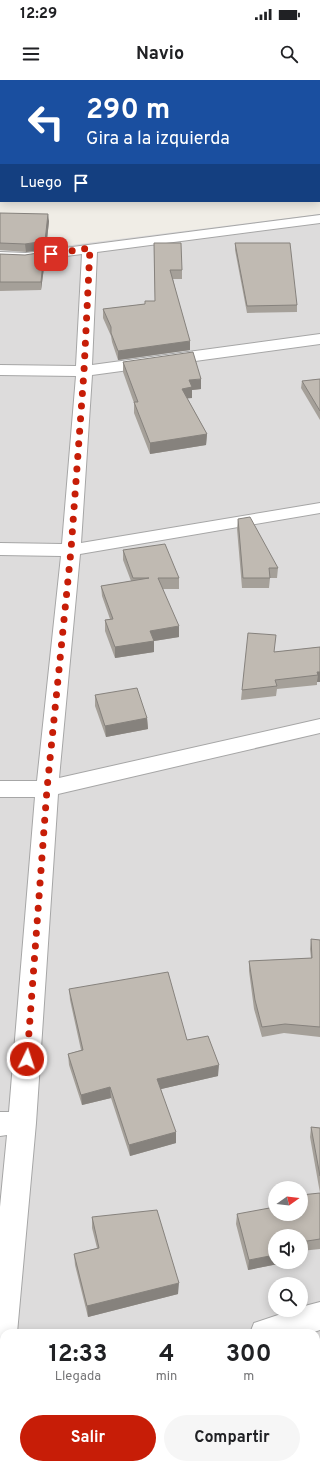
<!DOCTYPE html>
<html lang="es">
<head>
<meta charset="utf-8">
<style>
  body { margin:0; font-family:Overpass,sans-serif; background:#f6f6f6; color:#202124; height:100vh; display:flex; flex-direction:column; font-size:15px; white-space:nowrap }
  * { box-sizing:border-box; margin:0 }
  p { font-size:13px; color:#757577 }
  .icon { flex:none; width:22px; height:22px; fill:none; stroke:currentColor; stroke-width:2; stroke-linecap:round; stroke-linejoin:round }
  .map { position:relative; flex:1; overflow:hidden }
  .side { position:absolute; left:0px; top:1249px; width:320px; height:140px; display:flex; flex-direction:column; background:#fff; border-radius:12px 12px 0 0; box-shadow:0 2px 10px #0003 }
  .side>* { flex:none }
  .banner { position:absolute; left:0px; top:0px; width:320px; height:122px; box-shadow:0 2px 10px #0003; background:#1a4fa0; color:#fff; overflow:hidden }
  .needle { width:26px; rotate:76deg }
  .buttons { position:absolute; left:268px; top:1101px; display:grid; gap:8px }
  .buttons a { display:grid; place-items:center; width:40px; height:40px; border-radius:50%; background:#fff; box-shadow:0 2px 10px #0003; font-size:20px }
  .pin { position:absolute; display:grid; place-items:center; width:34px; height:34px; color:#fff; margin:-17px; border-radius:8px; box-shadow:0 2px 6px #0006 }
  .me { position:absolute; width:44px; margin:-22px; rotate:4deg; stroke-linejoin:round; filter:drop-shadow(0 0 3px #0008) }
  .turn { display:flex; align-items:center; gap:14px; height:84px; padding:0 20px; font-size:18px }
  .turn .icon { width:52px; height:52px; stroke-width:2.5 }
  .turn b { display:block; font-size:28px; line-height:34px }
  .then { display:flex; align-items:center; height:38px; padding:0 20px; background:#0003; gap:8px; font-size:15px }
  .eta { display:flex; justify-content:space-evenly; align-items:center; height:68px; text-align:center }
  .eta b { font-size:24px; font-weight:700; line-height:28px }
  .cta { display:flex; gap:8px; margin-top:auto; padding:8px 20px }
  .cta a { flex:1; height:46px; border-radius:24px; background:#c71d07; color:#fff; font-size:16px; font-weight:700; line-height:46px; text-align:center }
  .cta a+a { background:#f6f6f6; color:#202124 }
  .status { display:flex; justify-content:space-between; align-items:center; height:28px; padding:0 20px; background:#fff; direction:ltr }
  .status svg { height:11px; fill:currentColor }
  header { display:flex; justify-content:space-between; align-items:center; height:52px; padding:0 20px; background:#fff; font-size:18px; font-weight:700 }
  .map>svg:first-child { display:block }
  .residential { fill:#dddcdc; fill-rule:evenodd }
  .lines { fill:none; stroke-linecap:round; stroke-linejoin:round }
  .minor-casing { stroke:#a6a6a6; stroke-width:2 }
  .minor { fill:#fff; fill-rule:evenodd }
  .wall { fill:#a5a099 }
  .shaded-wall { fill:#86827d }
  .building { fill:#c0bab2; stroke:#86827d }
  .route { stroke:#c71d07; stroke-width:7; stroke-dasharray:0 12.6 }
</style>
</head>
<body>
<div class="status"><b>12:29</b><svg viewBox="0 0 49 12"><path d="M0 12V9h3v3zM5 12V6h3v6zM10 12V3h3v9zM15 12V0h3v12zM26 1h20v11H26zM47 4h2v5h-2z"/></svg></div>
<header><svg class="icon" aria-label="menu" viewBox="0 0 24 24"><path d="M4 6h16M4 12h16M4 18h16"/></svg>Navio<svg class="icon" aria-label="search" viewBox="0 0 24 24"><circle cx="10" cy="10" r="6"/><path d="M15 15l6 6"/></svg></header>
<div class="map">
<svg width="320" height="1389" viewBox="0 0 320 1389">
  <rect width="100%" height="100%" fill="#f0ede6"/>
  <!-- residential -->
  <path class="residential" d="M 320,134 L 320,1389 L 0,1389 L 0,165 L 63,166 ZM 275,1108 L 301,1108 L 301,1134 L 275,1134 ZM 275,1156 L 301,1156 L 301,1182 L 275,1182 ZM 275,1204 L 301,1204 L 301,1230 L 275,1230 ZM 4,1253 L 316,1253 L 316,1385 L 4,1385 Z"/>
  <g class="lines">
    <defs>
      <path id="minor" d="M 320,135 L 320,143 L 97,172 L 92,285 L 320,254 L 320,264 L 92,295 L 81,463 L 320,423 L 320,433 L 80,474 L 59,698 L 320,639 L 320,653 L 58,714 L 36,1043 L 17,1253 L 4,1253 L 4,1292 L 0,1294 L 0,1127 L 7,1055 L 0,1056 L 0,1032 L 9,1032 L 35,717 L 0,717 L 0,701 L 37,701 L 61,476 L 0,475 L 0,463 L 62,464 L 76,296 L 0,295 L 0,285 L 76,286 L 82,174 L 26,181 L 0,180 L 0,172 L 26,173 Z
        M 320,1222 L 320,1250 L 311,1253 L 250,1253 L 254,1243 L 293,1230 L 301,1230 L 301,1227 Z
        M 4,1317 L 4,1349 L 0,1351 L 0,1319 Z"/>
    </defs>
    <!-- minor casing -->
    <use href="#minor" class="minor-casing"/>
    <!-- minor -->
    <use href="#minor" class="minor"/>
  </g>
  <!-- wall -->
  <path class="wall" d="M 0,133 L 49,141 L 46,169 L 26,172 L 0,170 Z
    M 154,163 L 182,190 L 182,199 L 173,199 L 190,270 L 118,280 L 112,262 L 111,256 L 103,238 L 103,229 L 145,224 L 145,221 L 155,221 Z
    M 235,163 L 297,225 L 297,232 L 247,233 L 235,170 Z
    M 0,174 L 45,180 L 41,210 L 0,211 Z
    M 123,282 L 201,309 L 192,310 L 192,318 L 187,318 L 207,354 L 206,365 L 150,374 L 134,333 L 134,323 L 123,292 Z
    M 320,299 L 320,340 L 301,308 L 302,301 Z
    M 238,439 L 278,488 L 277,498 L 270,498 L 269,508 L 242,508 L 237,449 Z
    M 123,470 L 179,498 L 179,509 L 163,509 L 179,557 L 154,561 L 154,572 L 115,578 L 105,551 L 105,540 L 110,539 L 102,516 L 101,506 L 131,501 L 123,480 Z
    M 320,567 L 320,602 L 317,602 L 317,605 L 277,609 L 276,616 L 241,620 L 242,610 L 274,572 Z
    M 95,615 L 147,638 L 148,649 L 106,657 L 95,626 Z
    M 311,859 L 320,860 L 320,957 L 284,953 L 262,957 L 254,929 L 249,891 L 249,881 L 311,878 L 310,869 Z
    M 69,909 L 187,960 L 218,996 L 161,1009 L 176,1063 L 130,1076 L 111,1018 L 82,1025 L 69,985 L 68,974 L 81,970 L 70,920 Z
    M 311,1047 L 320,1048 L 320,1169 L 301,1171 L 301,1156 L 275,1156 L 275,1182 L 284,1182 L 283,1183 L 248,1190 L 236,1144 L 237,1134 L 275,1134 L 320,1113 L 310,1057 Z
    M 92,1137 L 178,1214 L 88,1237 L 75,1185 L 74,1174 L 97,1168 L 92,1148 Z
    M 316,1301 L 320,1301 L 320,1389 L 277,1389 L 277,1385 L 316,1385 Z"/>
  <!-- shaded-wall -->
  <path class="shaded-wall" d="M 48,134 L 49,141 L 46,169 L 26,172 L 25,164 Z
    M 44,172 L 45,180 L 41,210 L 41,202 Z
    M 190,261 L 190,270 L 118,280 L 118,271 Z
    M 201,299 L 201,309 L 192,310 L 192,318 L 182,319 L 182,309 L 189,300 Z
    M 207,354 L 206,365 L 150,374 L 150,363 Z
    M 179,546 L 179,557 L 154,561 L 154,572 L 115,578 L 115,567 L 150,551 Z
    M 317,592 L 320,592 L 320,602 L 317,602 L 318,595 Z
    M 147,638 L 148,649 L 106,657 L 105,646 Z
    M 219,985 L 218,996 L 157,1010 L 157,999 Z
    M 110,1007 L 111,1018 L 82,1025 L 81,1015 Z
    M 176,1052 L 176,1063 L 130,1076 L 129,1065 Z
    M 275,1175 L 275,1182 L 284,1182 L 283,1183 L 248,1190 L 249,1180 Z
    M 179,1203 L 178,1214 L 88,1237 L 87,1226 Z"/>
  <!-- building -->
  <path class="building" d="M 0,133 L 48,134 L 45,161 L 25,164 L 0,163 Z
    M 154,163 L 181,163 L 182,190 L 170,190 L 190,261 L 118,271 L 111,253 L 111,247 L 103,229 L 145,224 L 145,221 L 155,221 Z
    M 235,163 L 290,163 L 297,225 L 247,226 Z
    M 44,172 L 41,202 L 0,202 L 0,174 L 25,175 Z
    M 193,272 L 201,299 L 189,300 L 192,307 L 182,309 L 207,354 L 150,363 L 134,322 L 138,322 L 123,282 Z
    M 320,299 L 320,331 L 302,301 Z
    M 250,437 L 278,488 L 269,488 L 270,498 L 243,498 L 238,439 Z
    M 165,464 L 179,498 L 158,498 L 179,546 L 150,551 L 154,561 L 115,567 L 105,540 L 113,539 L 101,506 L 149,498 L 133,498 L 123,470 Z
    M 248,553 L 276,555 L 274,572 L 320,567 L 320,592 L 317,592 L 318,595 L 275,600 L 277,606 L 242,610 Z
    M 137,608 L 147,638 L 105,646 L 95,615 Z
    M 311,859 L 320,860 L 320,947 L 285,944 L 262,947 L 255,920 L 249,881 L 312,878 Z
    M 168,892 L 187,960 L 208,956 L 219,985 L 157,999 L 176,1052 L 129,1065 L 110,1007 L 81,1015 L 68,974 L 83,970 L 69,909 Z
    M 311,1047 L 320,1048 L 320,1096 Z
    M 320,1113 L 320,1159 L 301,1162 L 301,1156 L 275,1156 L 275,1175 L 249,1180 L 237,1134 L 275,1127 L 275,1134 L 301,1134 L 301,1115 Z
    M 157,1130 L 179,1203 L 87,1226 L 74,1174 L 99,1168 L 92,1137 Z
    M 316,1301 L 320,1301 L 320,1383 L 316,1383 Z
    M 109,1385 L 170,1385 L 170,1389 L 109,1389 Z"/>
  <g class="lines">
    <!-- route -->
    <path class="route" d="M 27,979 L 47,709 L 71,470 L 84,291 L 90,168 L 51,174"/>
  </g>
</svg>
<div class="buttons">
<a><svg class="needle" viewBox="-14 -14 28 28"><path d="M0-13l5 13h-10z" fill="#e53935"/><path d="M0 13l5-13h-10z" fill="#757577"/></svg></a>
<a><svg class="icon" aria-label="sound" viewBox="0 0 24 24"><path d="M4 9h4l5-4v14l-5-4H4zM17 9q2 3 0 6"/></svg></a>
<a><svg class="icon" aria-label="search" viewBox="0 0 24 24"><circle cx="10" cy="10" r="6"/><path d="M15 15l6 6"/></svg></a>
</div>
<div class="pin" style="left:51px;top:174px;background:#d93025"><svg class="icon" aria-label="arrive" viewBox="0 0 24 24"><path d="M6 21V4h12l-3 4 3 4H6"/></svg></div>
<svg class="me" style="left:27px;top:979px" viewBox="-20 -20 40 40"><circle r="17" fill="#c71d07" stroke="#fff" stroke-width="3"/><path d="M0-11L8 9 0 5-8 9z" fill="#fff"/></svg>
<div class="banner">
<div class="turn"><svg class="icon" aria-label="left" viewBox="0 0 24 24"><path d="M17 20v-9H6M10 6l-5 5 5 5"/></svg><div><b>290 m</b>Gira a la izquierda</div></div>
<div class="then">Luego<svg class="icon" aria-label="arrive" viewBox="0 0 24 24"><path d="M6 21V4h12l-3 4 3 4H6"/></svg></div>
</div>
<section class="side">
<div class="eta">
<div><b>12:33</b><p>Llegada</p></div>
<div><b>4</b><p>min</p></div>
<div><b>300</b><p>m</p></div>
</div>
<div class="cta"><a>Salir</a><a>Compartir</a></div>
</section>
</div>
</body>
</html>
